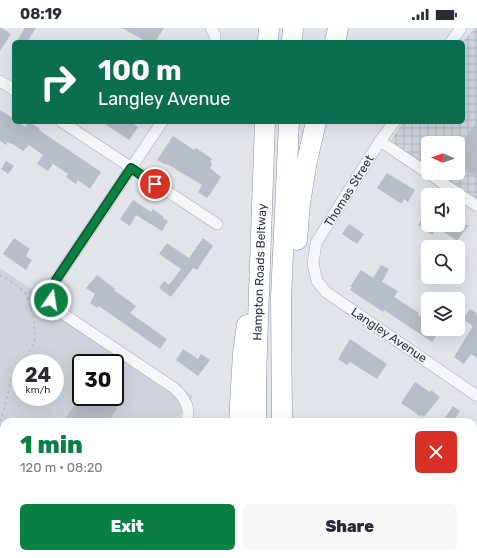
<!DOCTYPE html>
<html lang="en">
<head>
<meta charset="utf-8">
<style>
  body { margin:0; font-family:Rubik,sans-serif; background:#f7f7f7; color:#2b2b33; height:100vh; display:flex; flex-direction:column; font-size:15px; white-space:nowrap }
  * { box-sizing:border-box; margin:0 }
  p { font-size:13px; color:#7c7c81 }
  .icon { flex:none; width:22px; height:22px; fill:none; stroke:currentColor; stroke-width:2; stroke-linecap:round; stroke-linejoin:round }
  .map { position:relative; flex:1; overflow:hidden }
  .details { position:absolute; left:0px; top:390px; width:477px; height:140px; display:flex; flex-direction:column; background:#fff; border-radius:12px 12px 0 0; box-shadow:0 4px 16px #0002 }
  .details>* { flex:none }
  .hud { position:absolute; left:12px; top:12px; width:453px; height:84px; border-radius:6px; box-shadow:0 4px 16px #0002; background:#0b6e4f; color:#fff; overflow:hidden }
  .needle { width:26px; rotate:272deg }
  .tools { position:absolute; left:421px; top:108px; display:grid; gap:8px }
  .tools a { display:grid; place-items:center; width:44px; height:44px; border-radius:6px; background:#fff; box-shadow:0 4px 16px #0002; font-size:20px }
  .speed { position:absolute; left:12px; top:326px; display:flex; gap:8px; font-size:20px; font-weight:700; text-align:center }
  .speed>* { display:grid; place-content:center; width:52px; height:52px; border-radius:50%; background:#fff; box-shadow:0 4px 16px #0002; line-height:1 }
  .speed small { font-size:10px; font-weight:400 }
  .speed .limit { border:2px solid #111; border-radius:6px; background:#fff; color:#111 }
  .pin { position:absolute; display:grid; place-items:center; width:34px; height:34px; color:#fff; margin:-17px; border:2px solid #fff; border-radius:50%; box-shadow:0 1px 4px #0007 }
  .me { position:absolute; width:44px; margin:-22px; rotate:13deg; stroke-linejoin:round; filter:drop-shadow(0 0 3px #0008) }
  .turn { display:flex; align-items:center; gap:14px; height:84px; padding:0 20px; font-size:18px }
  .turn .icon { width:52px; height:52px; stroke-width:2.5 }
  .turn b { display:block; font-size:28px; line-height:34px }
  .round { display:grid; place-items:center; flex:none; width:42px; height:42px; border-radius:6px; background:#f7f7f7 }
  .overview { display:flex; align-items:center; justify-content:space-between; height:68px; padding:0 20px }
  h1 { font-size:24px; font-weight:800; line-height:30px; color:#0b8043 }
  .action { display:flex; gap:8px; margin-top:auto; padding:8px 20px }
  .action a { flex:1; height:46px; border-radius:6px; background:#0b8043; color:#fff; font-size:16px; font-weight:800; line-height:46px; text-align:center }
  .action a+a { background:#f7f7f7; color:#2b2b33 }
  .status { display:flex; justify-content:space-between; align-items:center; height:28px; padding:0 20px; background:#fff; direction:ltr }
  .status svg { height:11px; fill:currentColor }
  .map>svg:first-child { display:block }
  .built { fill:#cfd4dc; fill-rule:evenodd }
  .industrial { fill:url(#industrial-grid) }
  .building { fill:#b8bec7 }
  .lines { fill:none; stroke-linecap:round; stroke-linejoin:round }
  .street-casing { stroke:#a6acb4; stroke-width:12 }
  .highway-casing { stroke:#8893a1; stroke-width:21 }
  .path { stroke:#bfc3c9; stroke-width:2; stroke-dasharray:3 3; stroke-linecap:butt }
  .street { stroke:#f4f6f8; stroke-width:11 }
  .highway { stroke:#fff; stroke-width:20 }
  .route-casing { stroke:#07532c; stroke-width:10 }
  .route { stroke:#0b8043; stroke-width:7 }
  .labels { text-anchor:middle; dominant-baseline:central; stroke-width:3; stroke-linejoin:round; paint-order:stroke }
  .street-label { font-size:12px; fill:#293342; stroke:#f1f4f7 }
</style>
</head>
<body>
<div class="status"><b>08:19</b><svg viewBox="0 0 49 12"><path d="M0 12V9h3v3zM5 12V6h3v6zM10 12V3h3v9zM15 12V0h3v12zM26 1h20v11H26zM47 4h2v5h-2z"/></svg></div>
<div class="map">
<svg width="477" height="530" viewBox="0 0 477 530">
  <defs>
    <pattern id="industrial-grid" width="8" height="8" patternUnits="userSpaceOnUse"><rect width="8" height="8" fill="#cfd4dc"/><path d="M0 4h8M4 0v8" fill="none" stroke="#b2b6be"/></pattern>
  </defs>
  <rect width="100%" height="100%" fill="#e1e5ea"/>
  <!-- built -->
  <path class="built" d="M 0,240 L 193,368 L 176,394 L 4,394 L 4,526 L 88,526 L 85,530 L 0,530 ZM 21,335 L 55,335 L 55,369 L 21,369 ZM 81,335 L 115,335 L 115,369 L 81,369 Z"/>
  <!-- industrial -->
  <path class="industrial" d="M 475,0 L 477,0 L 477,173 L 434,145 L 458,145 L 458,115 L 428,115 L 428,141 L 389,115 L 403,94 L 463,94 L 463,14 L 462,14 Z"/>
  <!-- building -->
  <path class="building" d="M 0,0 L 2,0 L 11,6 L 0,23 Z
    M 25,0 L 36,0 L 27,14 L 16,14 Z
    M 122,0 L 164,0 L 155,14 L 147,14 Z
    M 0,82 L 14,91 L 14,94 L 18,94 L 25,99 L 29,94 L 40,101 L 39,102 L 101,144 L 90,161 L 78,152 L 76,156 L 66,149 L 68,146 L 53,136 L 48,143 L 37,136 L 43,127 L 29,117 L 23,123 L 11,115 L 11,116 L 8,114 L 6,117 L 0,113 Z
    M 477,93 L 477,149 L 458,137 L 458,121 Z
    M 102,94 L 130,94 L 138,99 L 129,112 Z
    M 173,108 L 194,122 L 196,120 L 212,131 L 210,134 L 212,136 L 210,140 L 221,149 L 209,168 L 209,167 L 207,170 L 198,164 L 202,157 L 167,136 L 166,137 L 157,132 Z
    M 6,133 L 14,138 L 8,146 L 1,141 Z
    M 387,145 L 415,162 L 408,174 L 404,171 L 402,175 L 400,175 L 377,160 Z
    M 133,172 L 151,184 L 153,181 L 164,189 L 163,190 L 168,193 L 162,203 L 136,187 L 130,198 L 120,191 Z
    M 428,183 L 428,197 L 469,197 L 457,213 L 438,200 L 432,207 L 418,197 Z
    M 349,196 L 364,206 L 357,216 L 342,206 Z
    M 14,210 L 30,221 L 26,228 L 32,232 L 26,242 L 3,226 Z
    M 203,210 L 213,218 L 197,242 L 193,240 L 171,269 L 159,260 L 164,253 L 169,257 L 181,241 L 159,226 L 167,215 L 189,230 Z
    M 381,237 L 389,241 L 382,254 L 398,263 L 394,269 L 419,285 L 418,287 L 428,293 L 428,301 L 441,301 L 432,314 L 384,282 L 383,284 L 350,262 L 352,259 L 350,259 L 361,242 L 373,250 Z
    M 97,247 L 115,261 L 114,262 L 136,278 L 130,285 L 167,311 L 160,321 L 99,278 L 97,280 L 90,275 L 95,266 L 86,260 Z
    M 470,281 L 477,286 L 477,330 L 471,326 L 464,336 L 454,329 L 473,298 L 463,291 Z
    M 350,311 L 387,336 L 377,351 L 350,334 L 347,337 L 338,331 Z
    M 183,321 L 198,331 L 201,326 L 210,332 L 198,348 L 176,332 Z
    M 415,354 L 430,364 L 431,362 L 440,369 L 424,389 L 421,387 L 420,388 L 401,375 Z
    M 80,369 L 118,369 L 122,372 L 108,394 L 63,394 Z
    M 453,378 L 460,383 L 453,394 L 442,394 Z"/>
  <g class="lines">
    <defs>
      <path id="street" d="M 211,0 L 215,7 L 215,14
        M 451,14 L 461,0
        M 0,53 L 14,62
        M 62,94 L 217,196
        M 162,94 L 56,252 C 50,264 48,273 59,283 L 174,360 C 184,369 192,380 186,394
        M 394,94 L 380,113 L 316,215 L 313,236 L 317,253 L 326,264 L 477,368
        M 380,113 L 477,178
        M 423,526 L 429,530
        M 98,530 L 101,526"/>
      <g id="highway">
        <path d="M 268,14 L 269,0"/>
        <path d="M 292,14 L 293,0"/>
        <path d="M 335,14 L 338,0"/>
        <path d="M 297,212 L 300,175 L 307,133 L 316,94"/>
        <path d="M 239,394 L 243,325 L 247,297"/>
        <path id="s1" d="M 256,394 L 256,350 L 265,94"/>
        <path d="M 282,394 L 281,270 L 289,94"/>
        <path d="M 239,526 L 240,530"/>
        <path d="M 266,526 L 267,530"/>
        <path d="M 291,526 L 292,530"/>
      </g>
    </defs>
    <!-- street casing -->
    <use href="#street" class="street-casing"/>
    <!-- highway casing -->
    <use href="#highway" class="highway-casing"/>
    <!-- path -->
    <path class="path" d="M 0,247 C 8,252 19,257 25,265 C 32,273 37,304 34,314 C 32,321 26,328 21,335
      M 0,394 L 4,382 L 11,352 L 21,336"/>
    <!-- street -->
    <use href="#street" class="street"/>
    <!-- highway -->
    <use href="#highway" class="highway"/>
  </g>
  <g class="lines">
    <defs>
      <path id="route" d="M 51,272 L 51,264 L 56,252 L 131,140 L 155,156"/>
    </defs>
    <!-- route casing -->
    <use href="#route" class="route-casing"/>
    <!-- route -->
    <use href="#route" class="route"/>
  </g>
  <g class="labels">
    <!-- street labels -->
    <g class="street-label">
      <text transform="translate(349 163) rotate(-58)">Thomas Street</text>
      <text stroke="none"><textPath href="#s1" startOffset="150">Hampton Roads Beltway</textPath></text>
      <text transform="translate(389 307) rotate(34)">Langley Avenue</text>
    </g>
  </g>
</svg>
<div class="tools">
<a><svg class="needle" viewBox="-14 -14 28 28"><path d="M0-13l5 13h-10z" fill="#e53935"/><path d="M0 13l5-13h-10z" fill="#7c7c81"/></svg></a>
<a><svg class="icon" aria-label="sound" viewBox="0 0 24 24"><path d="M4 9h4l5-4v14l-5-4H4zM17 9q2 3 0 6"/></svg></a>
<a><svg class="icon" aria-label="search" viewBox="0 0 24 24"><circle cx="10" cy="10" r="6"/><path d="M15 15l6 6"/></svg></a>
<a><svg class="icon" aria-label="layers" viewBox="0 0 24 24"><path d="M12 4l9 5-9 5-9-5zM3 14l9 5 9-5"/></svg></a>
</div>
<div class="speed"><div>24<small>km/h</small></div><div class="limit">30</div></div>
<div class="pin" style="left:155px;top:156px;background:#d93025"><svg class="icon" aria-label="arrive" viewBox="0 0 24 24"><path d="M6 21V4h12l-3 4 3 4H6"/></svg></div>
<svg class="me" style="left:51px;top:272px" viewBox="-20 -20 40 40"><circle r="17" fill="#0b8043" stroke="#fff" stroke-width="3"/><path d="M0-11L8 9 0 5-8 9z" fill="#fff"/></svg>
<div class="hud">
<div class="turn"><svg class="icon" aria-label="right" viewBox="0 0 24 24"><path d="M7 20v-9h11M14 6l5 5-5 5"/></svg><div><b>100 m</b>Langley Avenue</div></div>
</div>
<section class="details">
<div class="overview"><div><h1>1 min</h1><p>120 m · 08:20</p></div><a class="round" style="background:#d93025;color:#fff"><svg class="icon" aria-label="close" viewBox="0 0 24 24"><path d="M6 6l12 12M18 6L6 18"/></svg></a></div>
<div class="action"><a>Exit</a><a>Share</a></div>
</section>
</div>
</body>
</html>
